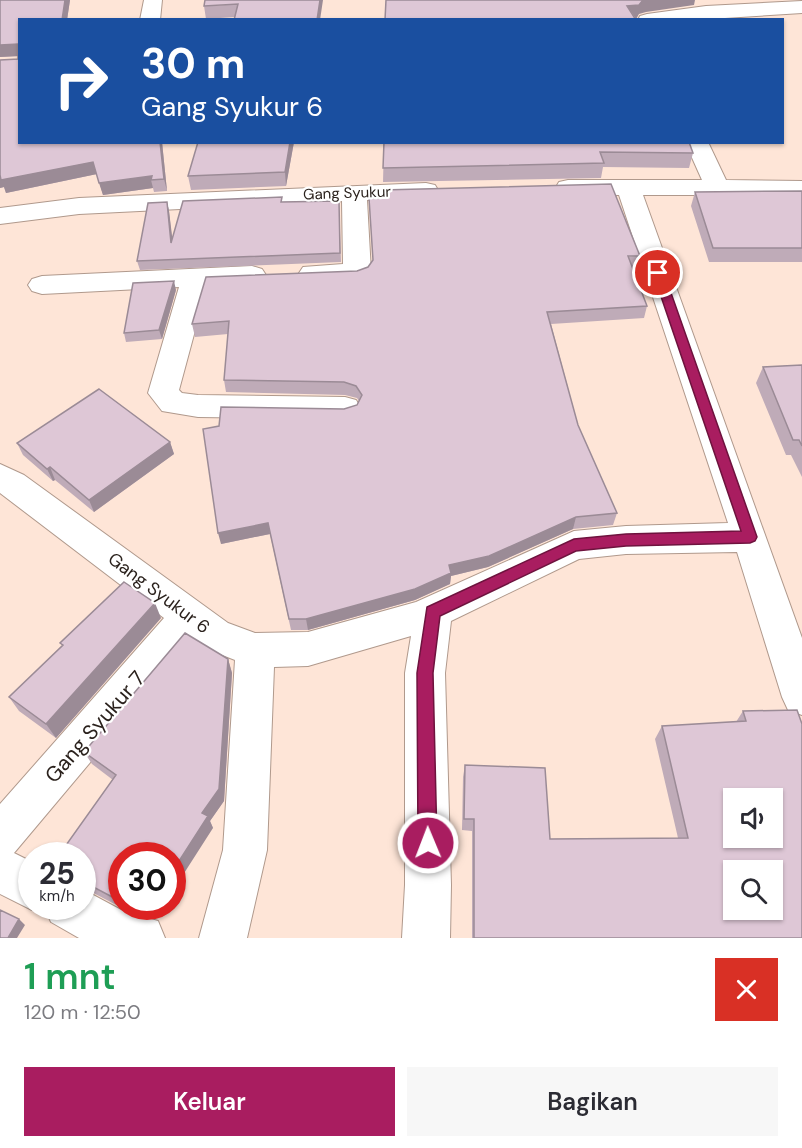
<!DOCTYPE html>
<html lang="id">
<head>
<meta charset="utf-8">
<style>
  body { margin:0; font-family:"DM Sans",sans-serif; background:#f7f7f7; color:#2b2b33; height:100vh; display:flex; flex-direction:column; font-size:22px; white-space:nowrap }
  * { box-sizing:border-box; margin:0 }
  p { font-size:20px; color:#7c7c81 }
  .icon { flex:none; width:33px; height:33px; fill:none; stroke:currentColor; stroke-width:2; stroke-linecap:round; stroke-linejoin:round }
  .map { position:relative; height:938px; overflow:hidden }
  .panel { display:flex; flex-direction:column; background:#fff; flex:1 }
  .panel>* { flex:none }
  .hud { position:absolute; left:18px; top:18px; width:766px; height:126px; border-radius:0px; box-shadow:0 2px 4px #0004; background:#1a4fa0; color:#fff; overflow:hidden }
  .tools { position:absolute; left:723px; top:788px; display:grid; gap:12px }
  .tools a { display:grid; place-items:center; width:60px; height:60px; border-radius:0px; background:#fff; box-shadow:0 2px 4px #0004; font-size:30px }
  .speed { position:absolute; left:18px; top:842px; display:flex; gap:12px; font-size:30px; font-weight:700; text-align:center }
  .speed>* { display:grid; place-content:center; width:78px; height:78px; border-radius:50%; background:#fff; box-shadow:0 2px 4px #0004; line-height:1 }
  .speed small { font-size:15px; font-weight:400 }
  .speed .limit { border:9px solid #d22; background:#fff; color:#111 }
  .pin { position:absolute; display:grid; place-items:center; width:51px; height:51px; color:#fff; margin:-26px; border:3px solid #fff; border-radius:50%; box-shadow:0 2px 6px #0007 }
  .me { position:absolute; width:66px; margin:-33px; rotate:359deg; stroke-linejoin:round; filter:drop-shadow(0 0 4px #0008) }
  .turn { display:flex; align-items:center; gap:21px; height:126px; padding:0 24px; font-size:27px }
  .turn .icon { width:78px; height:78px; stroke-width:2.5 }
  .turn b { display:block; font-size:42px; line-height:51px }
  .round { display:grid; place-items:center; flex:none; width:63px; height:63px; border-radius:0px; background:#f7f7f7 }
  .summary { display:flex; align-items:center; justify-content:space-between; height:102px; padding:0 24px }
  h1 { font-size:36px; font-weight:600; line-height:45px; color:#1e9e55 }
  .cta { display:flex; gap:12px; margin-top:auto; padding:12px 24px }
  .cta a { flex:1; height:69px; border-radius:0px; background:#a91d60; color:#fff; font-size:24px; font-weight:600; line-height:69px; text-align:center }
  .cta a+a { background:#f7f7f7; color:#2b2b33 }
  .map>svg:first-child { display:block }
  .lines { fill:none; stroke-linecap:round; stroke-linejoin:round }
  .minor-casing { stroke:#b0998c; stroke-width:2 }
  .minor { fill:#fff; fill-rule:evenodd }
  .wall { fill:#bfabb8 }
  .shaded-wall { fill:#9b8b96 }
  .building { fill:#dec7d6; stroke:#9b8b96; stroke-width:1.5; fill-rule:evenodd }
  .route { fill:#a91d60; stroke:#6e133e; stroke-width:1.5 }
  .labels { text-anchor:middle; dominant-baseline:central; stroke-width:4.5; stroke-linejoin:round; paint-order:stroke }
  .far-street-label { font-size:15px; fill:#2b221d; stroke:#fff }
  .street-label { font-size:18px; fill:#2b221d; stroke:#fff }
  .near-street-label { font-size:21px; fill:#2b221d; stroke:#fff }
</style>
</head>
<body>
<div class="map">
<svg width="802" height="938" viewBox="0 0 802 938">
  <rect width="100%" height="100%" fill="#fee5d7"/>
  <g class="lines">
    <defs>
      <path id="minor" d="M 144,0 L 162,0 L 160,20 L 140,20 Z
        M 802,1 L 802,13 L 694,20 L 638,20 L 640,16 L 647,14 L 706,6 Z
        M 685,142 L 708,142 L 726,180 L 802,181 L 802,195 L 643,195 L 802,638 L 802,715 L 788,710 L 782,697 L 737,552 L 626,554 L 579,559 L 451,621 L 445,673 L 451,885 L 450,938 L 402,938 L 405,885 L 405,673 L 411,636 L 308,666 L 274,667 L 267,850 L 247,938 L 199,938 L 223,850 L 235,660 L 202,647 L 193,640 L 14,853 L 32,862 L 32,906 L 41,906 L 32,910 L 0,894 L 0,804 L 164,618 L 0,493 L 0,464 L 24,475 L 228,623 L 255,633 L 308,632 L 416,602 L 574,531 L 626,526 L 728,523 L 619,195 L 568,194 L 559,192 L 556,187 L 559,182 L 568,180 L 702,180 Z
        M 426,183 L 435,185 L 438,190 L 435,195 L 367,200 L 371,272 L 367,278 C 348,283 322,284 303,279 L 299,273 L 303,267 L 343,264 L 342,201 L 79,214 L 0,224 L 0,208 L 79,198 Z
        M 252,266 L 262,269 L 266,275 L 262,281 L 207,286 L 179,390 L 182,393 L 198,395 L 345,397 L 356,400 L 361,408 L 356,416 L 345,419 L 198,417 L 162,411 L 148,393 L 179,287 L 42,294 L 32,291 L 28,285 L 32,279 L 42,276 Z
        M 82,889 L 123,911 L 158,921 L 165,938 L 79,938 L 51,922 L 44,906 L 82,906 Z"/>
    </defs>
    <!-- minor casing -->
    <use href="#minor" class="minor-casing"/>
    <!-- minor -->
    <use href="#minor" class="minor"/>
  </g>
  <!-- wall -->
  <path class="wall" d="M 0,0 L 70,0 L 67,20 L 20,20 L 20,142 L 162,142 L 167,191 L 154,192 L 153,188 L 103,195 L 97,174 L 6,193 L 4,187 L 0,188 L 0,60 L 18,59 L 18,56 L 0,57 Z
    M 323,0 L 234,17 L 206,19 L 204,6 Z
    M 198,142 L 294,142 L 286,186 L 191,190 L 188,176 Z
    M 384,142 L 693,153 L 689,168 L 603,167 L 601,178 L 383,182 Z
    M 802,191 L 802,262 L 709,262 L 691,206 L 695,192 Z
    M 339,201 L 341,262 L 140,270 L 137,261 L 167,202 L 169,211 L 172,240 L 282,202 Z
    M 640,256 L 637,268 L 633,268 L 647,306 L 644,318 L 551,324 L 578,425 L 617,513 L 613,525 L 573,529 L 488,567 L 451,576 L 450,584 L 415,600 L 308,630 L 291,630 L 270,534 L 221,544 L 344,409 L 357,405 L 359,401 L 357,398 L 345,395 L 226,392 L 224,380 L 228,334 L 195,337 L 192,324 L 357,271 Z
    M 176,290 L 162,339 L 126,342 L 124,333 Z
    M 802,365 L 802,477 L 791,455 L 786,455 L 756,383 L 763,367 Z
    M 170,442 L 174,454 L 94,512 L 55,480 L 53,481 L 23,455 L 17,443 Z
    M 161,618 L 56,738 L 19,711 L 9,697 L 62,646 L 60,643 Z
    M 228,659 L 232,673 L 224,801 L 210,821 L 213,828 L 122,855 L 122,906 L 164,906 L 156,918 L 124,909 L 82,887 L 82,855 L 113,780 L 92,764 L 84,752 Z
    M 743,711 L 802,938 L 472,938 L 472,831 L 462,830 L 463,777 L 465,765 L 550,839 L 678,838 L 655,739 L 662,726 L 736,722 Z"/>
  <!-- shaded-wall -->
  <path class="shaded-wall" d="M 65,0 L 70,0 L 67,20 L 62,20 Z
    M 320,0 L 323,0 L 320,20 L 317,20 Z
    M 642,0 L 695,0 L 694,5 L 646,12 L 639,14 L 636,19 L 627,6 Z
    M 18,44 L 20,56 L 0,57 L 0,45 Z
    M 160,142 L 162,142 L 167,191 L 164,179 Z
    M 290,142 L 294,142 L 286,186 L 285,172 Z
    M 93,162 L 97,174 L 6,193 L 4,187 L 0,188 L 0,175 Z
    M 152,176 L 151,180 L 153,188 L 103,195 L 99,183 Z
    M 167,202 L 169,211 L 174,252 L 171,243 Z
    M 174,281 L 176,290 L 162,339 L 159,330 Z
    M 170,442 L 174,454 L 94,512 L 89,500 Z
    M 50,467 L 55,480 L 53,481 L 47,469 Z
    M 576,517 L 573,529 L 488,567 L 451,576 L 450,584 L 415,600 L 308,630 L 306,619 Z
    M 268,523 L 270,534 L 221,544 L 218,533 Z
    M 155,603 L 161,618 L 56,738 L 46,724 Z
    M 228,659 L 232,673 L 224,801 L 210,821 L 213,828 L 172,892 L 172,872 L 202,813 Z
    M 151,906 L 164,906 L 156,918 L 149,909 Z
    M 19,919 L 25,925 L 17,938 L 8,938 Z"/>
  <!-- building -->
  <path class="building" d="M 0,0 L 65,0 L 62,20 L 20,20 L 20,142 L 160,142 L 164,179 L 151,180 L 152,176 L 99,183 L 93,162 L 1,180 L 0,175 L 0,60 L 18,59 L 18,44 L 0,45 Z
    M 205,0 L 320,0 L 317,20 L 234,20 L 238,4 L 204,6 Z
    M 386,0 L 643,0 L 639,5 L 627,6 L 636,20 L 385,20 Z
    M 198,142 L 290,142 L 285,172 L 188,176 Z
    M 384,142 L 689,142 L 693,153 L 600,152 L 604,163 L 383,168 Z
    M 611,184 L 640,256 L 628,256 L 647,306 L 547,312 L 578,425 L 617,513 L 576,517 L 489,556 L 449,565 L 451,573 L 415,589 L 306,619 L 289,619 L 268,523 L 218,533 L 203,429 L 219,426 L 221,407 L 344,409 L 357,405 L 362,395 L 356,386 L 344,382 L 224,380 L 229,321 L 192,324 L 206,277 L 357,271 L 368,267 L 373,260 L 369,198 L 381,198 L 382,190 Z
    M 802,191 L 802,248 L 713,248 L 695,192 Z
    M 282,197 L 281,202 L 339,201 L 340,253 L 137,261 L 148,203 L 167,202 L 171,243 L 183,201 Z
    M 174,281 L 159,330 L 124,333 L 133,283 Z
    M 802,365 L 802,446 L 799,440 L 793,440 L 763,367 Z
    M 99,389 L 170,442 L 89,500 L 50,467 L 47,469 L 17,443 Z
    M 124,582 L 155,603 L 46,724 L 9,697 L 63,645 L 60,643 Z
    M 185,633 L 228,659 L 219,789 L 202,813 L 208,816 L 172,872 L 172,855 L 122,855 L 122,901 L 116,899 L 82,881 L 82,855 L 59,855 L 116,775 L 84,752 Z
    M 797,710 L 802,724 L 802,938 L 474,938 L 474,819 L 464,819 L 465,765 L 545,768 L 550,839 L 688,838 L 662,726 L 746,721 L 743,711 ZM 734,798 L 772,798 L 772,837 L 734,837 ZM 734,870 L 772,870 L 772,909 L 734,909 Z
    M 139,906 L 151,906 L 149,909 Z
    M 0,910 L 19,919 L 8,938 L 0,938 Z"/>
  <!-- route -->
  <path class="route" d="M 658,270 L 664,273 L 757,537 L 755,541 L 750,543 L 626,546 L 576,551 L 440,616 L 433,673 L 437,843 L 434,849 L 428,852 L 421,849 L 418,843 L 417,673 L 427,607 L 574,539 L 626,534 L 741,531 L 653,273 Z"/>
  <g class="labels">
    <!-- far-street labels -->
    <g class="far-street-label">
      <text transform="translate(347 193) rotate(-2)">Gang Syukur</text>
    </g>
    <!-- street labels -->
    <g class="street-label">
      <text transform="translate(159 593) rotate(37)">Gang Syukur 6</text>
    </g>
    <!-- near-street labels -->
    <g class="near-street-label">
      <text transform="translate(95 727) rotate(-49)">Gang Syukur 7</text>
    </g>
  </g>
</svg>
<div class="tools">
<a><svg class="icon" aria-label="sound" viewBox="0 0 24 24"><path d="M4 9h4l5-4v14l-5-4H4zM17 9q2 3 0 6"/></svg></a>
<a><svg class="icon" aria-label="search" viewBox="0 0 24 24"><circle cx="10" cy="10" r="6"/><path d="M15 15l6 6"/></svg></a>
</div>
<div class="speed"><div>25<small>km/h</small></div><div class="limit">30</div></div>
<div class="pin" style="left:658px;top:273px;background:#d93025"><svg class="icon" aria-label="arrive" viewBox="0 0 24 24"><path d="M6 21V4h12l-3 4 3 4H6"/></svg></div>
<svg class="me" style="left:428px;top:843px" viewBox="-20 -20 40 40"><circle r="17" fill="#a91d60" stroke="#fff" stroke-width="3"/><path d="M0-11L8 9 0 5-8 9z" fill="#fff"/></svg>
<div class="hud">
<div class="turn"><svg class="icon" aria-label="right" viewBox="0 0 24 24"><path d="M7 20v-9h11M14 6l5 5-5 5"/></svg><div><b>30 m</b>Gang Syukur 6</div></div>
</div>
</div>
<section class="panel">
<div class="summary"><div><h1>1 mnt</h1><p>120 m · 12:50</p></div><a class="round" style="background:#d93025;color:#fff"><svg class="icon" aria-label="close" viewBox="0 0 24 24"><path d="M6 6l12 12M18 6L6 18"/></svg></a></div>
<div class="cta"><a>Keluar</a><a>Bagikan</a></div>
</section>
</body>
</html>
